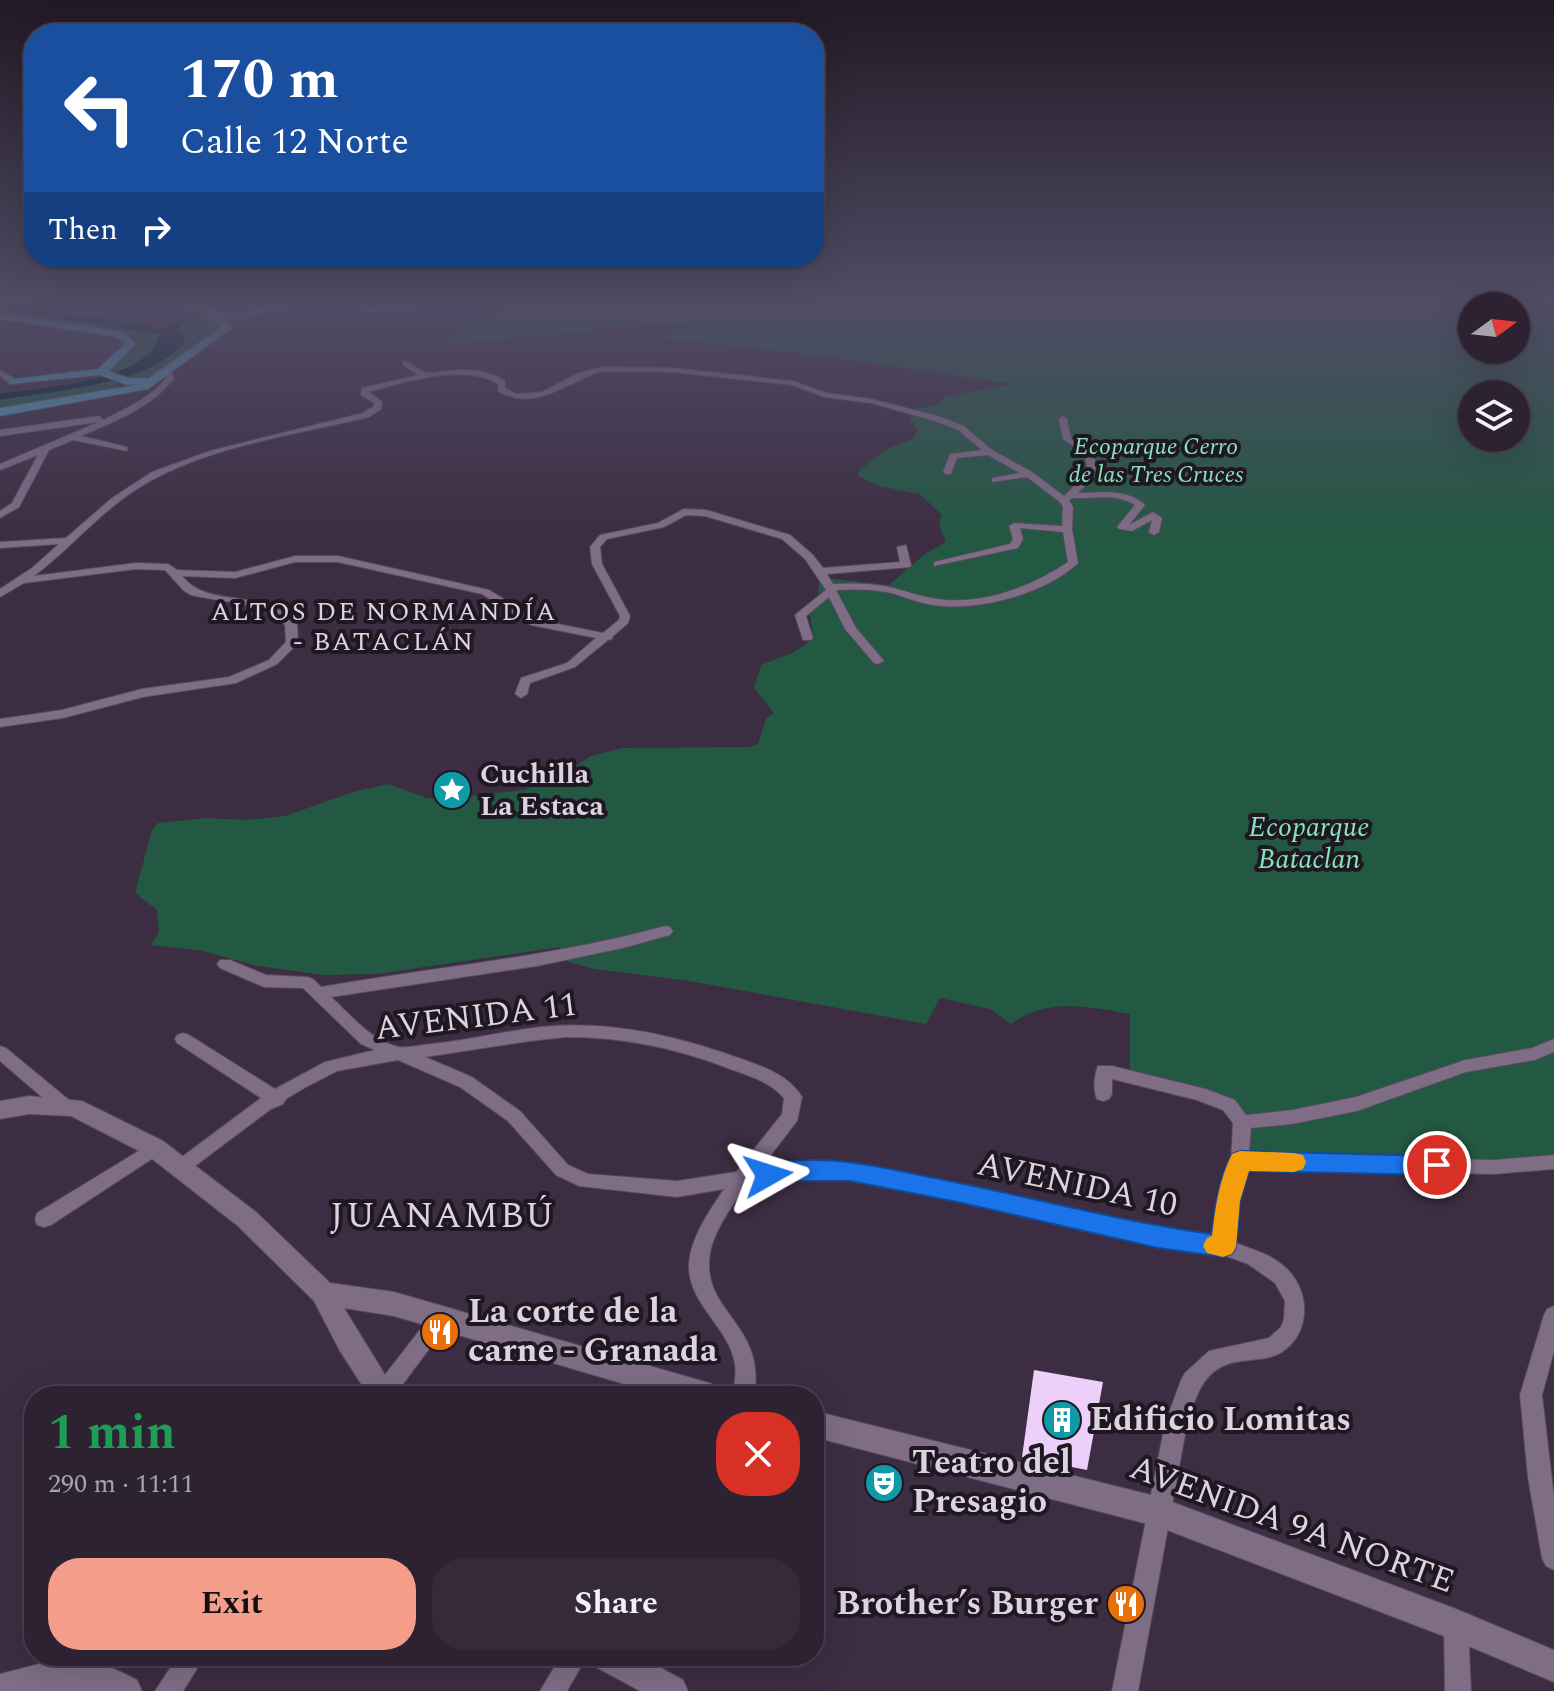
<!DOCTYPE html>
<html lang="en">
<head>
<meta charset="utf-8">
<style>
  body { margin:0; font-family:Spectral,serif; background:#352a3a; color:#f1f3f6; height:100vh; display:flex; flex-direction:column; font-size:30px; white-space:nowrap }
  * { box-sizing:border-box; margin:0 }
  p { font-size:26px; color:#a7a4ac }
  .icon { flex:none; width:44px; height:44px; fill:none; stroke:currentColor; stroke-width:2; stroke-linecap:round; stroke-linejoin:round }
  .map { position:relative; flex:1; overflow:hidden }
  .side { position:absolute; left:24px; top:1386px; width:800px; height:280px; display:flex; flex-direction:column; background:#2d2232; border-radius:32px; box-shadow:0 8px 32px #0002,0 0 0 2px #483f4d }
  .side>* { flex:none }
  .banner { position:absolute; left:24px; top:24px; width:800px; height:244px; border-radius:32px; box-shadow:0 8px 32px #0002,0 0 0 2px #483f4d; background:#1a4fa0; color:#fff; overflow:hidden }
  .needle { width:52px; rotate:75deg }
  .controls { position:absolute; left:1458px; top:292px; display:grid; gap:16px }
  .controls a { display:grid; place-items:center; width:72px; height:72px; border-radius:50%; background:#2d2232; box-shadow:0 8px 32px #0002,0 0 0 2px #483f4d; font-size:40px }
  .pin { position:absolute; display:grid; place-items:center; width:68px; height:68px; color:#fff; margin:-34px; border:4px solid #fff; border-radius:50%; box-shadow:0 2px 8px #0007 }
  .me { position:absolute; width:88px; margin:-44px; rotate:84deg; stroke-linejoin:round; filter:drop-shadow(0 0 6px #0008) }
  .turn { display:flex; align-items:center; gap:28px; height:168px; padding:0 24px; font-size:36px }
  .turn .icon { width:104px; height:104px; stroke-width:2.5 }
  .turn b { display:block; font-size:56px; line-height:68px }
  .then { display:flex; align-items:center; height:76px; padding:0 24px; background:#0003; gap:16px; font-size:30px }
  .round { display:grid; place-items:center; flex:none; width:84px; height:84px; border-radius:32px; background:#352a3a }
  .head { display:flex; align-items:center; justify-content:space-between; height:136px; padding:0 24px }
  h1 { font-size:48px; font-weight:700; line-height:60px; color:#1e9e55 }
  .button { display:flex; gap:16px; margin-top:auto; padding:16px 24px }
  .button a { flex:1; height:92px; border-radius:32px; background:#f49d8b; color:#111; font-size:32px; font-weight:700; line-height:92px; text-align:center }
  .button a+a { background:#352a3a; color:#f1f3f6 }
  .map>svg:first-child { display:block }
  .green { fill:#235843; fill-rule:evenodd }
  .water { fill:#00202d }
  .building { fill:#edd0fa }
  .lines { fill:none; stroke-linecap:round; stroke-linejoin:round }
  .street-casing { stroke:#574a5d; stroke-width:2 }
  .secondary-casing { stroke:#574a5d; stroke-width:2 }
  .primary-casing { stroke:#574a5d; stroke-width:2 }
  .street { fill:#7e6d85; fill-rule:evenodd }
  .secondary { fill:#7e6d85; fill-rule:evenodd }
  .primary { fill:#5295af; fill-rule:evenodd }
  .route { fill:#1a73e8; stroke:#114b97; stroke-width:2 }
  .slow { fill:#f59e0b }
  .labels { text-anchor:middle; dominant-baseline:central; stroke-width:8; stroke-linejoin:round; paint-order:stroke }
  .far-park-label { font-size:24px; font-style:italic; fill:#84e4ba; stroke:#1f1822 }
  .far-neighbourhood-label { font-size:26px; letter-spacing:2px; fill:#dcd3e1; stroke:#1f1822 }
  .poi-label { font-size:28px; font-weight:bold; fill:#dcd3e1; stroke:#1f1822; text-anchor:start }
  .park-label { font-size:28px; font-style:italic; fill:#84e4ba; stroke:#1f1822 }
  .near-street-label { font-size:34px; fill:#dcd3e1; stroke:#1f1822 }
  .near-poi-label { font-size:34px; font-weight:bold; fill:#dcd3e1; stroke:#1f1822; text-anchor:start }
  .near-neighbourhood-label { font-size:36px; letter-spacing:2px; fill:#dcd3e1; stroke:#1f1822 }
</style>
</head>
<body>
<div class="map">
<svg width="1554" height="1691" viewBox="0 0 1554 1691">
  <rect width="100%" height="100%" fill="#3c2d42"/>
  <!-- green -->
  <path class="green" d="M 527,301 L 1554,301 L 1554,1162 L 1240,1161 L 1242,1135 L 1229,1105 L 1130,1078 L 1130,1014 C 1089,1007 1047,997 1011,1024 L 990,1009 L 940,998 L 926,1024 L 689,981 L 594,969 L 566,961 L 560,947 L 377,974 L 323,975 L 253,965 L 203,951 L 151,945 L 159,932 L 157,910 L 135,893 L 152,830 L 158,823 L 206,818 L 247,820 L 285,816 L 356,791 L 389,784 L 427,798 L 444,799 L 523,790 L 553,780 L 591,756 L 623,748 L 750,747 L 758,744 L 766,719 L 774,713 L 754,688 L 761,665 L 792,653 L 814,639 L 810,616 L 802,611 L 818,599 L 819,583 L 832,579 L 889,585 L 925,554 L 946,542 L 939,525 L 942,515 L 920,494 L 879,486 L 857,475 L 859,471 L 885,450 L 913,439 L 918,429 L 910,420 L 914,409 L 940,404 L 944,397 L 1012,384 L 832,357 L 660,338 L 694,325 L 664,323 L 444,345 L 470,323 ZM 1472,306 L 1516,306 L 1516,350 L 1472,350 ZM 1472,394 L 1516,394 L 1516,438 L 1472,438 Z
    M 4,303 L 7,308 L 25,314 L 149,331 L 159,334 C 155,357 132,367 112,373 L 106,371 L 136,349 L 138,341 L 131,333 L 0,313 L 0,304 Z
    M 201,313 L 219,323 L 221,328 C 193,349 160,386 122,377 L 162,361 L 180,326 Z
    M 113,380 L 118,383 C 100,399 26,405 0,409 L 0,400 Z"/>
  <!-- water -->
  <path class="water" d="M 2,301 L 10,301 L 31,311 L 98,317 L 163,329 C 185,316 207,301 233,301 C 214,307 189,314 177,331 L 186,341 C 149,386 55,390 0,400 L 0,394 C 39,388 151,382 159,334 L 25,314 L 7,308 Z"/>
  <!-- building -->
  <path class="building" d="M 1034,1370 L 1103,1382 L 1087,1470 L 1022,1457 Z"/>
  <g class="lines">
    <defs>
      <path id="street" d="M 61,301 L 69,301 L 71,303 L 68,305 Z
        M 197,301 L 207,301 L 191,307 L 188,305 Z
        M 353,301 L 360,301 L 370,309 L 429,301 L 447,301 L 369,313 Z
        M 403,361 C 413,362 416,369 425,372 C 430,374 438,372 444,371 C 466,369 486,369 505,381 L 505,388 L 516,394 L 542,392 L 579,373 L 602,367 L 673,368 L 793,381 L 826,393 L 871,399 L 941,417 L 964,426 L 992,450 L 1032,472 L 1064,496 L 1077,483 L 1087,466 L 1084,454 L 1063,439 L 1059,419 L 1063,416 L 1067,419 L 1071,438 L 1091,451 L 1097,466 L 1086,485 L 1078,493 C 1101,493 1127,488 1145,505 L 1129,525 L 1153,512 L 1162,518 L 1159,532 L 1154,535 L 1149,532 L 1152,520 L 1132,531 L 1119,529 L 1117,527 L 1135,505 C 1116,493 1093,499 1073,498 L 1069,500 L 1073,507 L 1072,529 L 1078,563 C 1045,594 978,612 933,605 C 917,603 902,595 886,592 C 870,589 853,589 836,590 L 856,628 L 884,661 L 878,664 L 874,663 L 845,629 L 829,597 L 806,616 L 813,638 L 811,640 L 803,640 L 795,615 L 826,590 L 805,559 L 782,539 L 705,516 L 686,515 L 664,527 L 607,539 L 600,547 L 602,564 L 630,616 L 628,623 L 613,636 L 612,639 L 608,640 L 575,667 L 530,683 L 527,694 L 521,698 L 515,694 L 521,678 L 567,663 L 596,638 L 531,625 L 482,594 L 338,562 L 295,562 L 235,578 L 182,576 C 209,610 263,586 297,624 L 298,643 L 277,664 L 236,683 L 143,697 L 63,718 L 0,727 L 0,719 L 62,710 L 142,689 L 229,677 L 269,660 L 286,642 L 285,625 C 260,601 224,603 191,595 L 184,591 L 165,570 L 136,569 L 24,583 L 0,597 L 0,589 L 32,568 L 59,544 L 0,548 L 0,542 L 66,538 L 112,498 L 152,472 L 210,451 L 363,413 L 374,406 L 374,403 L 361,395 L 362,388 L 418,375 L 403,365 ZM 602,371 L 673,372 L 792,385 L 824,397 L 871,403 L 935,421 L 958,430 L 982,450 L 950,454 L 943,472 L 945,474 L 951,474 L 957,458 L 988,455 L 1020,473 L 992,478 L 992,482 L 1027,477 L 1060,502 L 1063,507 L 1062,526 L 1014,523 L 1009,526 L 1013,539 L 1010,544 L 934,562 L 934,566 L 1018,548 L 1023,539 L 1020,528 L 1063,532 L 1068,562 C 1029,588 979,607 932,598 C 917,596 904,590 889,587 C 871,583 852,583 833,584 L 827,574 L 910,567 L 911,565 L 906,545 L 897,547 L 900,562 L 823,568 L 813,555 L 790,535 L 706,510 L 684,509 L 658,523 L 600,535 L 590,547 L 592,564 L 620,616 L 619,620 L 603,633 L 538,620 L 489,590 L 338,556 L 295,556 L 235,572 L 177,570 L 168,564 L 136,563 L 34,576 C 70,549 99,513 137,489 C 202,447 294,435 369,417 L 381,409 L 382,402 L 369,392 C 403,382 466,363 498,384 L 498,391 C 534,413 567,382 602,371 Z
        M 0,370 L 17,380 L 17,384 L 11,384 L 0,376 Z
        M 164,371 L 170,371 L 174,378 C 153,407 113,422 81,436 L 127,447 L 127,451 L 73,440 L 49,450 L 19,507 L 0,518 L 0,511 L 12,503 L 38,455 L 0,470 L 0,464 L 99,422 L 0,436 L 0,430 L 99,416 L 103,420 C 125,409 151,398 166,378 Z
        M 665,926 L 670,927 L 673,931 L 670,935 L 623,948 L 537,966 L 331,997 C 351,1015 371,1041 399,1047 C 406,1048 416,1046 423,1045 C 458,1042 492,1034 526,1029 C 595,1018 664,1032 730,1055 C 755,1064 787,1072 802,1097 L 797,1121 L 760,1169 C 840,1156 916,1175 994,1192 C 1067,1209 1140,1226 1214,1237 L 1219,1201 L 1231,1161 L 1233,1123 L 1223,1110 L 1197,1100 L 1112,1079 L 1112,1094 L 1109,1099 L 1103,1101 L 1097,1099 C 1093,1091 1094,1075 1098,1066 L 1112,1066 L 1206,1089 L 1235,1100 L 1246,1115 L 1292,1110 L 1356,1097 L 1465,1060 L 1532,1048 L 1554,1039 L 1554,1052 L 1535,1060 L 1466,1072 L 1357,1111 L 1292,1124 L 1251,1128 L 1249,1154 L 1494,1160 L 1554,1155 L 1554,1169 L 1494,1174 L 1247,1169 L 1237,1201 L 1233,1242 C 1252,1249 1274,1255 1288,1270 C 1311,1294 1310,1334 1282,1352 C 1265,1363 1239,1357 1221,1367 C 1200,1378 1194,1403 1187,1424 L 1138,1691 L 1112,1691 L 1165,1424 L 1181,1380 L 1185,1373 L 1209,1351 L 1269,1338 L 1281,1327 L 1284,1319 L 1285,1301 L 1275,1283 L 1248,1264 L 1223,1255 L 1158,1245 L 962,1201 L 850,1180 L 793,1178 L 747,1186 C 731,1207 709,1236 709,1264 C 708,1314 766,1327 754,1396 L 732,1396 C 735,1383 737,1372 734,1359 C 725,1324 687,1302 689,1263 C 691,1237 710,1210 724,1189 L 677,1197 L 579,1186 L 556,1175 L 508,1121 L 460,1087 L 398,1060 L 337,1071 L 306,1087 L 286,1099 L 283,1104 L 271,1109 L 187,1172 L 181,1174 L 175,1172 L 172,1167 L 175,1162 L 261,1098 L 177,1043 L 175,1039 L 177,1035 L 183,1033 L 189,1035 L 275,1089 L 325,1062 L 375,1050 L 361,1044 L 303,988 L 264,987 L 220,968 L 217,964 L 220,960 L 230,960 L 266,975 L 307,977 L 313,979 L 321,987 C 436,967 552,957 665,926 ZM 566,1037 C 623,1037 677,1048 730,1069 C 750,1076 770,1082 784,1098 L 782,1114 L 736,1172 L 677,1181 L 588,1174 L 568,1165 L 520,1111 L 472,1077 L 425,1057 L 530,1041 Z
        M 0,1046 L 6,1048 L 69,1100 L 72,1105 L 69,1110 L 63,1112 L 57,1110 L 0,1061 Z
        M 155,1141 L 161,1143 L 164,1148 L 161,1153 L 51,1225 L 44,1227 L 37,1225 L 35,1219 L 37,1213 Z
        M 1554,1306 L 1554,1351 L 1542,1395 L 1554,1497 L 1554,1570 L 1546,1566 L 1542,1558 L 1528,1477 L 1520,1395 L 1544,1315 L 1547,1309 Z
        M 440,1310 L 447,1313 L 450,1319 L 447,1325 L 394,1396 L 370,1396 L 374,1389 L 433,1313 Z
        M 1456,1613 L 1465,1616 L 1468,1625 L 1471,1691 L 1445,1691 L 1444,1625 L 1447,1616 Z
        M 178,1656 L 205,1656 L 183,1691 L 155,1691 Z
        M 561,1656 L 587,1656 L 567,1691 L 540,1691 Z"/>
      <path id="secondary" d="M 287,301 L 301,301 L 241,319 L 210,315 L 215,312 L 241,313 Z
        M 29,1096 L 82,1101 L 163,1141 L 256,1212 L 330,1283 L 394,1292 L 709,1383 L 719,1387 L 723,1396 L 665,1396 L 394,1316 L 344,1308 L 398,1396 L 369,1396 L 340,1351 L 314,1301 L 238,1226 L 147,1155 L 71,1116 L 29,1114 L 0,1119 L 0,1101 Z
        M 814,1411 L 1159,1497 L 1456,1609 L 1554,1650 L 1554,1682 L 1454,1640 L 1159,1527 L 814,1437 Z
        M 591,1656 L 639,1656 L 683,1680 L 688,1691 L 640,1691 L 596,1667 Z
        M 72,1659 C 96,1660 116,1669 137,1680 L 142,1691 L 0,1691 L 0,1674 L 47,1662 Z"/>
      <path id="primary" d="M 0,301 L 6,301 L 0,304 Z
        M 179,301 C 200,301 221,310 232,328 L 148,389 L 0,416 L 0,408 L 141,384 L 127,385 L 100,375 L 10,384 L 8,382 L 14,379 L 98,369 L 125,344 L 117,337 L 0,319 L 0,313 L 124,332 L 136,344 L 109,371 L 128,378 L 149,378 L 221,327 L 210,317 Z"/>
    </defs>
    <!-- street casing -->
    <use href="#street" class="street-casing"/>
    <!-- secondary casing -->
    <use href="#secondary" class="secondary-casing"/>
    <!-- primary casing -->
    <use href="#primary" class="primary-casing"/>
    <!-- street -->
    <use href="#street" class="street"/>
    <!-- secondary -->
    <use href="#secondary" class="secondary"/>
    <!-- primary -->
    <use href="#primary" class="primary"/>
  </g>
  <!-- sky -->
  <linearGradient id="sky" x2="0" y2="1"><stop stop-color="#211924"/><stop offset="0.56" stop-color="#504c65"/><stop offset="1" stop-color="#504c65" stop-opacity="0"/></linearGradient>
  <rect width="1554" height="538" fill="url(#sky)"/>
  <!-- route -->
  <path class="route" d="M 1240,1151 L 1437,1156 L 1446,1159 L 1449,1165 L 1446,1172 L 1437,1175 L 1249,1171 L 1240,1201 L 1236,1247 L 1232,1254 L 1223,1257 L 1158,1248 L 962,1203 L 850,1181 L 793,1181 L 768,1185 L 759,1182 L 756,1175 L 759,1168 C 813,1150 875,1166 929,1177 C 1024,1195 1117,1221 1212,1234 C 1215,1207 1219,1179 1232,1154 Z"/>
  <!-- slow -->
  <path class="slow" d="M 1240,1151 L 1294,1153 L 1303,1155 L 1306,1162 L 1303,1169 L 1294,1172 L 1249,1171 L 1240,1201 L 1236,1247 L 1232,1254 L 1223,1257 L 1207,1253 L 1203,1246 L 1207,1238 L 1212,1236 C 1215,1208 1219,1180 1232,1154 Z"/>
  <!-- icons -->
  <defs>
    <symbol id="sight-disc" viewBox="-11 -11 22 22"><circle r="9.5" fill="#0f9aa8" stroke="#1f1822"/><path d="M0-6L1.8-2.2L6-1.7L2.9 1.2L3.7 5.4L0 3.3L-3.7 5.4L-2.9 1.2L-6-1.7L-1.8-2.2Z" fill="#fff"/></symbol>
    <symbol id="restaurant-disc" viewBox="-11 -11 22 22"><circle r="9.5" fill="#e8710a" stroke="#1f1822"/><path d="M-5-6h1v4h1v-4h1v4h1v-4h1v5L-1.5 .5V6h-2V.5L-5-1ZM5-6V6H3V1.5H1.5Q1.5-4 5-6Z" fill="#fff"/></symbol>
    <symbol id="building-disc" viewBox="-11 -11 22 22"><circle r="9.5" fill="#0f9aa8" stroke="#1f1822"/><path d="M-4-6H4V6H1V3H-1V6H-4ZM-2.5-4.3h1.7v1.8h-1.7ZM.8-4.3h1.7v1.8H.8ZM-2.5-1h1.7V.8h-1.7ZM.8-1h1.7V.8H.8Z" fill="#fff"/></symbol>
    <symbol id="theatre-disc" viewBox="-11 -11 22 22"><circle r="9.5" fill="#0f9aa8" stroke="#1f1822"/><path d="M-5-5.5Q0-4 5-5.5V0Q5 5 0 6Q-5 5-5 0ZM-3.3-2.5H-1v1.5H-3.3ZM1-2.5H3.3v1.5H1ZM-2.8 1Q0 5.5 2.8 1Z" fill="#fff"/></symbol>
  </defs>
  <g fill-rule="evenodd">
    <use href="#sight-disc" x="430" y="768" width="44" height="44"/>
    <use href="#restaurant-disc" x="418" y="1310" width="44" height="44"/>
    <use href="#building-disc" x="1040" y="1398" width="44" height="44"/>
    <use href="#theatre-disc" x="862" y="1461" width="44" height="44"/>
    <use href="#restaurant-disc" x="1104" y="1582" width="44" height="44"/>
  </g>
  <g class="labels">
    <!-- far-park labels -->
    <g class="far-park-label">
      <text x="1156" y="447">Ecoparque Cerro<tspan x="1156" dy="28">de las Tres Cruces</tspan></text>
    </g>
    <!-- far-neighbourhood labels -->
    <g class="far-neighbourhood-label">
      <text x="384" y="612">ALTOS DE NORMANDÍA<tspan x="384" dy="30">- BATACLÁN</tspan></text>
    </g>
    <!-- poi labels -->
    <g class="poi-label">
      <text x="480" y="774">Cuchilla<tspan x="480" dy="32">La Estaca</tspan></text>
    </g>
    <!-- park labels -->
    <g class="park-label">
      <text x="1309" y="827">Ecoparque<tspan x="1309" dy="32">Bataclan</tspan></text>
    </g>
    <!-- near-street labels -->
    <g class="near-street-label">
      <text transform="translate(476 1017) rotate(-7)">AVENIDA 11</text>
      <text transform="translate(1077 1185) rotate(12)">AVENIDA 10</text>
      <text transform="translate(1292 1525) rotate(20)">AVENIDA 9A NORTE</text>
    </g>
    <!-- near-poi labels -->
    <g class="near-poi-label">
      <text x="468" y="1312">La corte de la<tspan x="468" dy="39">carne - Granada</tspan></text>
      <text x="1090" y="1420">Edificio Lomitas</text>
      <text x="912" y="1463">Teatro del<tspan x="912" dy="39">Presagio</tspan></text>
      <text x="1098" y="1604" text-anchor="end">Brother’s Burger</text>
    </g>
    <!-- near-neighbourhood labels -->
    <g class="near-neighbourhood-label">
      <text x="443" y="1216">JUANAMBÚ</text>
    </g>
  </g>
</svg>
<div class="controls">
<a><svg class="needle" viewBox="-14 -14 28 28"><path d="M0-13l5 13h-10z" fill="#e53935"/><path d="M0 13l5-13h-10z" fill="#a7a4ac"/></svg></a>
<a><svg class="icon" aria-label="layers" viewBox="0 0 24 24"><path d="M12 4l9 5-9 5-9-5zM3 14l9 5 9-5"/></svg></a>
</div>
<div class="pin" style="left:1437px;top:1165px;background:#d93025"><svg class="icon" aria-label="arrive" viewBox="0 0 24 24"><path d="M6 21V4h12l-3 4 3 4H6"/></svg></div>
<svg class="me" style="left:768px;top:1175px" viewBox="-20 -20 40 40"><path d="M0-17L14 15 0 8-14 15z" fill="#1a73e8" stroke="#fff" stroke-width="4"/></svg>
<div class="banner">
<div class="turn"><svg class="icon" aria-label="left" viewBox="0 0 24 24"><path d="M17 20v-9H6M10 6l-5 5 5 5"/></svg><div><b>170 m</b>Calle 12 Norte</div></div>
<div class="then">Then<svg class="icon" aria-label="right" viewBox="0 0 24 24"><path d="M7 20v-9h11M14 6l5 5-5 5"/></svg></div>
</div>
<section class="side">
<div class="head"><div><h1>1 min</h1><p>290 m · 11:11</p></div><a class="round" style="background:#d93025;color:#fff"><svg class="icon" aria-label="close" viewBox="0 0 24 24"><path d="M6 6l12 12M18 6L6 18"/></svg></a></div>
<div class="button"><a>Exit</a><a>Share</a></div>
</section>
</div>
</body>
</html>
